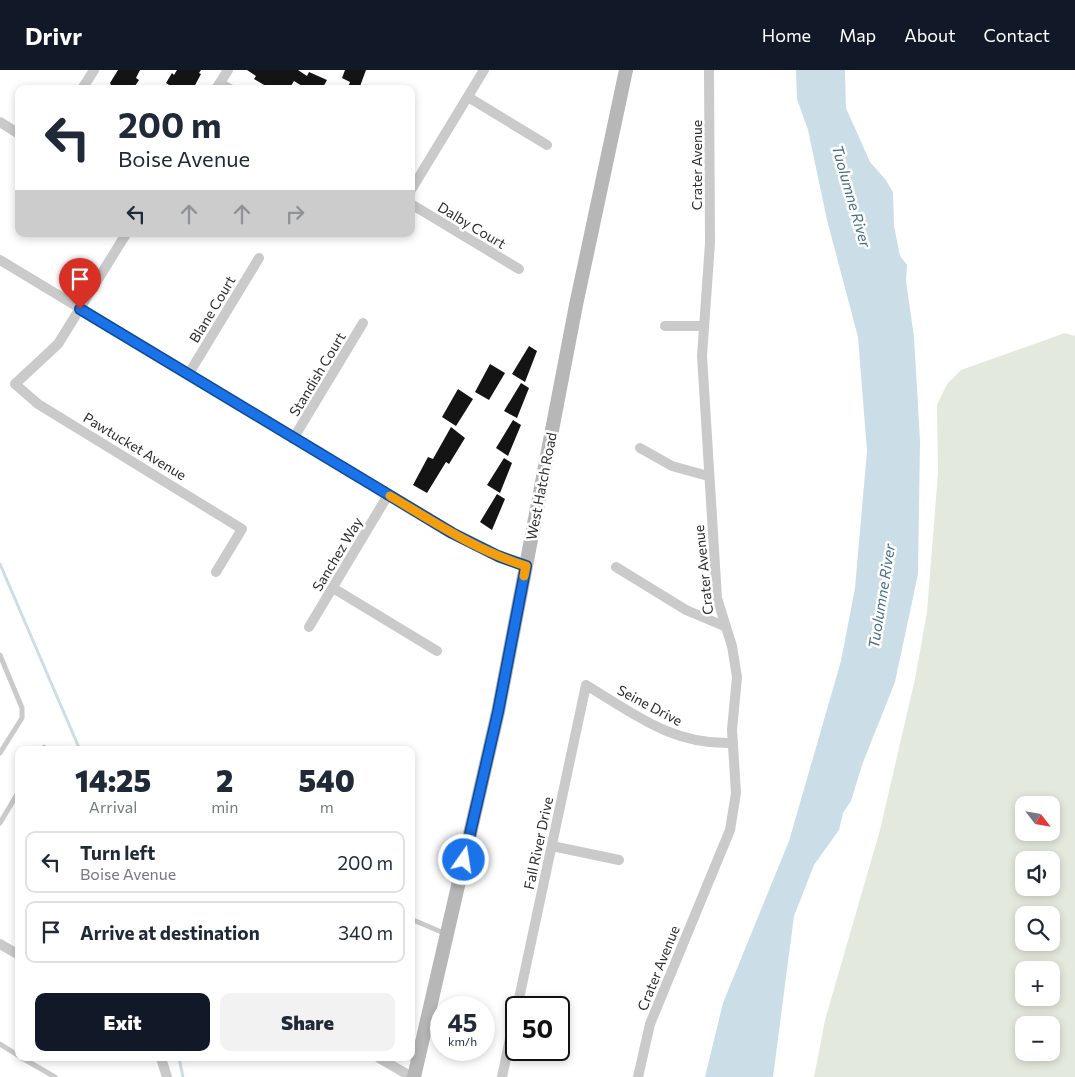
<!DOCTYPE html>
<html lang="en">
<head>
<meta charset="utf-8">
<style>
  body { margin:0; font-family:Commissioner,sans-serif; background:#f2f2f3; color:#1f2937; height:100vh; display:flex; flex-direction:column; font-size:19px; white-space:nowrap }
  * { box-sizing:border-box; margin:0 }
  p { font-size:16px; color:#747a83 }
  .icon { flex:none; width:28px; height:28px; fill:none; stroke:currentColor; stroke-width:2; stroke-linecap:round; stroke-linejoin:round }
  .map { position:relative; flex:1; overflow:hidden }
  .drawer { position:absolute; left:15px; top:676px; width:400px; height:315px; display:flex; flex-direction:column; background:#fff; border-radius:10px; box-shadow:0 2px 8px #0003 }
  .drawer>* { flex:none }
  .guide { position:absolute; left:15px; top:15px; width:400px; height:152px; border-radius:10px; box-shadow:0 2px 8px #0003; background:#fff; color:#1f2937; overflow:hidden }
  .needle { width:32px; rotate:121deg }
  .buttons { position:absolute; left:1015px; top:726px; display:grid; gap:10px }
  .buttons a { display:grid; place-items:center; width:45px; height:45px; border-radius:10px; background:#fff; box-shadow:0 2px 8px #0003; font-size:25px }
  .speed { position:absolute; left:430px; top:926px; display:flex; gap:10px; font-size:25px; font-weight:700; text-align:center }
  .speed>* { display:grid; place-content:center; width:65px; height:65px; border-radius:50%; background:#fff; box-shadow:0 2px 8px #0003; line-height:1 }
  .speed small { font-size:12px; font-weight:400 }
  .speed .limit { border:2px solid #111; border-radius:8px; background:#fff; color:#111 }
  .pin { position:absolute; display:grid; place-items:center; width:42px; height:42px; color:#fff; margin:-51px -21px; border-radius:50% 50% 50% 0; rotate:-45deg; box-shadow:0 0 5px #0007 }
  .pin .icon { rotate:45deg }
  .me { position:absolute; width:55px; margin:-28px; rotate:13deg; stroke-linejoin:round; filter:drop-shadow(0 0 4px #0008) }
  .turn { display:flex; align-items:center; gap:18px; height:105px; padding:0 20px; font-size:22px }
  .turn .icon { width:65px; height:65px; stroke-width:2.5 }
  .turn b { display:block; font-size:35px; line-height:42px }
  .lanes { display:flex; align-items:center; height:48px; padding:0 20px; background:#0003; justify-content:center; gap:25px; direction:ltr }
  .lanes .off { opacity:.35 }
  .eta { display:flex; justify-content:space-evenly; align-items:center; height:85px; text-align:center }
  .eta b { font-size:30px; font-weight:800; line-height:35px }
  .primary-button { display:flex; gap:10px; margin-top:auto; padding:10px 20px }
  .primary-button a { flex:1; height:58px; border-radius:10px; background:#111827; color:#fff; font-size:20px; font-weight:800; line-height:58px; text-align:center }
  .primary-button a+a { background:#f2f2f3; color:#1f2937 }
  ul { padding:0; list-style:none }
  li { display:flex; align-items:center; gap:15px; height:62px; margin:0 10px 8px; padding:0 10px; border:2px solid #e0e1e3; border-radius:10px }
  li div { flex:1 }
  li b { display:block; font-size:19px }
  li em { font-style:normal }
  header { display:flex; align-items:center; gap:30px; box-sizing:border-box; height:70px; padding:0 25px; background:#111827; color:#fff }
  header strong { font-size:24px }
  nav { display:flex; gap:28px; margin-inline-start:auto; font-size:18px }
  .map>svg:first-child { display:block }
  .green { fill:#e4e9dd; fill-rule:evenodd }
  .water { fill:#cbdde7 }
  .lines { fill:none; stroke-linecap:round; stroke-linejoin:round }
  .stream { stroke:#cbdde7; stroke-width:3 }
  .building { fill:#141414 }
  .lane { stroke:#cacaca; stroke-width:5 }
  .street { stroke:#cacaca; stroke-width:10 }
  .secondary { stroke:#b7b7b7; stroke-width:14 }
  .route-casing { stroke:#114b97; stroke-width:12 }
  .route { stroke:#1a73e8; stroke-width:9 }
  .slow { stroke:#f59e0b; stroke-width:9 }
  .labels { text-anchor:middle; dominant-baseline:central; stroke-width:5; stroke-linejoin:round; paint-order:stroke }
  .street-label { font-size:14px; fill:#2d2d2d; stroke:#fff }
  .water-label { font-size:15px; font-style:italic; fill:#466e85; stroke:#fff }
</style>
</head>
<body>
<header>
<strong>Drivr</strong>
<nav><a>Home</a><a>Map</a><a>About</a><a>Contact</a></nav>
</header>
<div class="map">
<svg width="1075" height="1007" viewBox="0 0 1075 1007">
  <rect width="100%" height="100%" fill="#fff"/>
  <!-- green -->
  <path class="green" d="M 1065,263 L 1075,266 L 1075,1007 L 814,1007 L 825,950 L 880,760 L 915,609 L 927,542 L 938,403 L 937,335 L 947,314 L 961,300 ZM 1024,735 L 1051,735 L 1051,762 L 1024,762 ZM 1024,790 L 1051,790 L 1051,818 L 1024,818 ZM 1024,845 L 1051,845 L 1051,872 L 1024,872 ZM 1024,900 L 1051,900 L 1051,928 L 1024,928 ZM 1024,955 L 1051,955 L 1051,982 L 1024,982 Z"/>
  <!-- water -->
  <path class="water" d="M 796,0 L 845,0 L 846,38 L 870,92 L 885,109 L 893,122 L 894,156 L 900,186 L 907,195 L 906,211 L 914,267 L 920,371 L 918,504 L 895,612 L 862,695 L 851,731 L 843,743 L 839,760 L 814,795 L 794,846 L 773,1007 L 705,1007 L 723,933 L 789,771 L 841,591 L 855,518 L 867,381 L 858,267 L 827,150 L 808,60 L 797,29 Z"/>
  <g class="lines">
    <!-- stream -->
    <path class="stream" d="M 0,494 L 80,680
      M 179,988 L 183,1007"/>
  </g>
  <!-- building -->
  <path class="building" d="M 118,0 L 140,0 L 136,8 L 139,10 L 133,19 L 117,19 L 111,15 L 110,13 Z
    M 177,0 L 201,0 L 199,3 L 201,4 L 193,19 L 167,19 L 169,15 L 166,13 L 172,3 L 174,5 Z
    M 247,0 L 298,0 L 307,6 L 309,2 L 327,10 L 322,19 L 307,19 L 294,11 L 289,19 L 282,15 L 279,19 L 271,19 L 254,9 L 256,6 Z
    M 345,0 L 366,0 L 359,19 L 349,15 L 350,12 L 342,8 Z
    M 529,276 L 537,281 L 525,312 L 512,304 Z
    M 490,294 L 505,303 L 489,330 L 475,322 Z
    M 521,313 L 529,318 L 517,348 L 504,341 Z
    M 458,319 L 473,329 L 456,356 L 442,347 Z
    M 513,350 L 521,355 L 508,386 L 496,378 Z
    M 451,357 L 465,368 L 449,394 L 446,392 L 427,423 L 413,415 L 428,387 L 433,389 Z
    M 504,388 L 512,393 L 500,423 L 487,415 Z
    M 497,424 L 505,429 L 492,460 L 480,452 Z"/>
  <g class="lines">
    <!-- lane -->
    <path class="lane" d="M 0,585 L 22,638 L 22,648 L 0,683
      M 43,680 L 44,677
      M 0,753 L 19,721
      M 411,849 L 446,864
      M 0,974 L 19,986
      M 22,988 L 55,1007"/>
    <!-- street -->
    <path class="street" d="M 220,13 L 230,19
      M 82,19 L 94,0
      M 216,19 L 228,0
      M 468,27 L 547,75
      M 0,52 L 19,64
      M 411,120 L 484,0
      M 411,134 L 519,199
      M 126,164 L 58,274 L 15,314 L 38,334 L 242,459 L 216,502
      M 0,190 L 452,463 L 497,486 L 526,496
      M 665,256 L 702,256
      M 188,305 L 259,188
      M 293,369 L 363,253
      M 640,378 L 672,396 L 708,406
      M 616,497 L 686,540 L 724,556
      M 333,518 L 437,581
      M 309,557 L 388,425
      M 552,776 L 619,790
      M 0,874 L 19,885
      M 517,938 L 586,615 C 636,645 672,675 733,673
      M 161,988 L 167,1007
      M 379,988 L 412,1007
      M 502,1007 L 516,940
      M 638,1007 L 650,954 L 730,760 L 736,723 L 732,660 L 737,607 L 732,576 L 717,528 L 702,286 L 710,173 L 709,0"/>
    <!-- secondary -->
    <path class="secondary" d="M 414,1007 L 498,642 L 576,235 L 626,0"/>
  </g>
  <g class="lines">
    <defs>
      <path id="route" d="M 80,239 L 452,463 L 498,486 L 526,496 L 498,642 L 464,790"/>
    </defs>
    <!-- route casing -->
    <use href="#route" class="route-casing"/>
    <!-- route -->
    <use href="#route" class="route"/>
    <!-- slow -->
    <path class="slow" d="M 390,426 C 434,452 477,481 526,496 L 524,506"/>
  </g>
  <g class="labels">
    <!-- street labels -->
    <g class="street-label">
      <text transform="translate(696 95) rotate(-90)">Crater Avenue</text>
      <text transform="translate(472 155) rotate(31)">Dalby Court</text>
      <text transform="translate(212 239) rotate(-59)">Blane Court</text>
      <text transform="translate(317 304) rotate(-59)">Standish Court</text>
      <text transform="translate(135 376) rotate(31)">Pawtucket Avenue</text>
      <text transform="translate(541 416) rotate(-79)">West Hatch Road</text>
      <text transform="translate(337 484) rotate(-59)">Sanchez Way</text>
      <text transform="translate(703 500) rotate(-96)">Crater Avenue</text>
      <text transform="translate(650 635) rotate(28)">Seine Drive</text>
      <text transform="translate(538 773) rotate(-78)">Fall River Drive</text>
      <text transform="translate(658 898) rotate(-68)">Crater Avenue</text>
    </g>
    <!-- water labels -->
    <g class="water-label">
      <text transform="translate(852 126) rotate(74)">Tuolumne River</text>
      <text transform="translate(881 526) rotate(-81)">Tuolumne River</text>
    </g>
  </g>
</svg>
<div class="buttons">
<a><svg class="needle" viewBox="-14 -14 28 28"><path d="M0-13l5 13h-10z" fill="#e53935"/><path d="M0 13l5-13h-10z" fill="#747a83"/></svg></a>
<a><svg class="icon" aria-label="sound" viewBox="0 0 24 24"><path d="M4 9h4l5-4v14l-5-4H4zM17 9q2 3 0 6"/></svg></a>
<a><svg class="icon" aria-label="search" viewBox="0 0 24 24"><circle cx="10" cy="10" r="6"/><path d="M15 15l6 6"/></svg></a>
<a>+</a>
<a>−</a>
</div>
<div class="speed"><div>45<small>km/h</small></div><div class="limit">50</div></div>
<div class="pin" style="left:80px;top:239px;background:#d93025"><svg class="icon" aria-label="arrive" viewBox="0 0 24 24"><path d="M6 21V4h12l-3 4 3 4H6"/></svg></div>
<svg class="me" style="left:464px;top:790px" viewBox="-20 -20 40 40"><circle r="17" fill="#1a73e8" stroke="#fff" stroke-width="3"/><path d="M0-11L8 9 0 5-8 9z" fill="#fff"/></svg>
<div class="guide">
<div class="turn"><svg class="icon" aria-label="left" viewBox="0 0 24 24"><path d="M17 20v-9H6M10 6l-5 5 5 5"/></svg><div><b>200 m</b>Boise Avenue</div></div>
<div class="lanes"><svg class="icon" aria-label="left" viewBox="0 0 24 24"><path d="M17 20v-9H6M10 6l-5 5 5 5"/></svg><svg class="icon off" aria-label="ahead" viewBox="0 0 24 24"><path d="M12 20V5M6 11l6-6 6 6"/></svg><svg class="icon off" aria-label="ahead" viewBox="0 0 24 24"><path d="M12 20V5M6 11l6-6 6 6"/></svg><svg class="icon off" aria-label="right" viewBox="0 0 24 24"><path d="M7 20v-9h11M14 6l5 5-5 5"/></svg></div>
</div>
<section class="drawer">
<div class="eta">
<div><b>14:25</b><p>Arrival</p></div>
<div><b>2</b><p>min</p></div>
<div><b>540</b><p>m</p></div>
</div>
<ul>
<li><svg class="icon" aria-label="left" viewBox="0 0 24 24"><path d="M17 20v-9H6M10 6l-5 5 5 5"/></svg><div><b>Turn left</b><p>Boise Avenue</p></div><em>200 m</em></li>
<li><svg class="icon" aria-label="arrive" viewBox="0 0 24 24"><path d="M6 21V4h12l-3 4 3 4H6"/></svg><div><b>Arrive at destination</b></div><em>340 m</em></li>
</ul>
<div class="primary-button"><a>Exit</a><a>Share</a></div>
</section>
</div>
</body>
</html>
